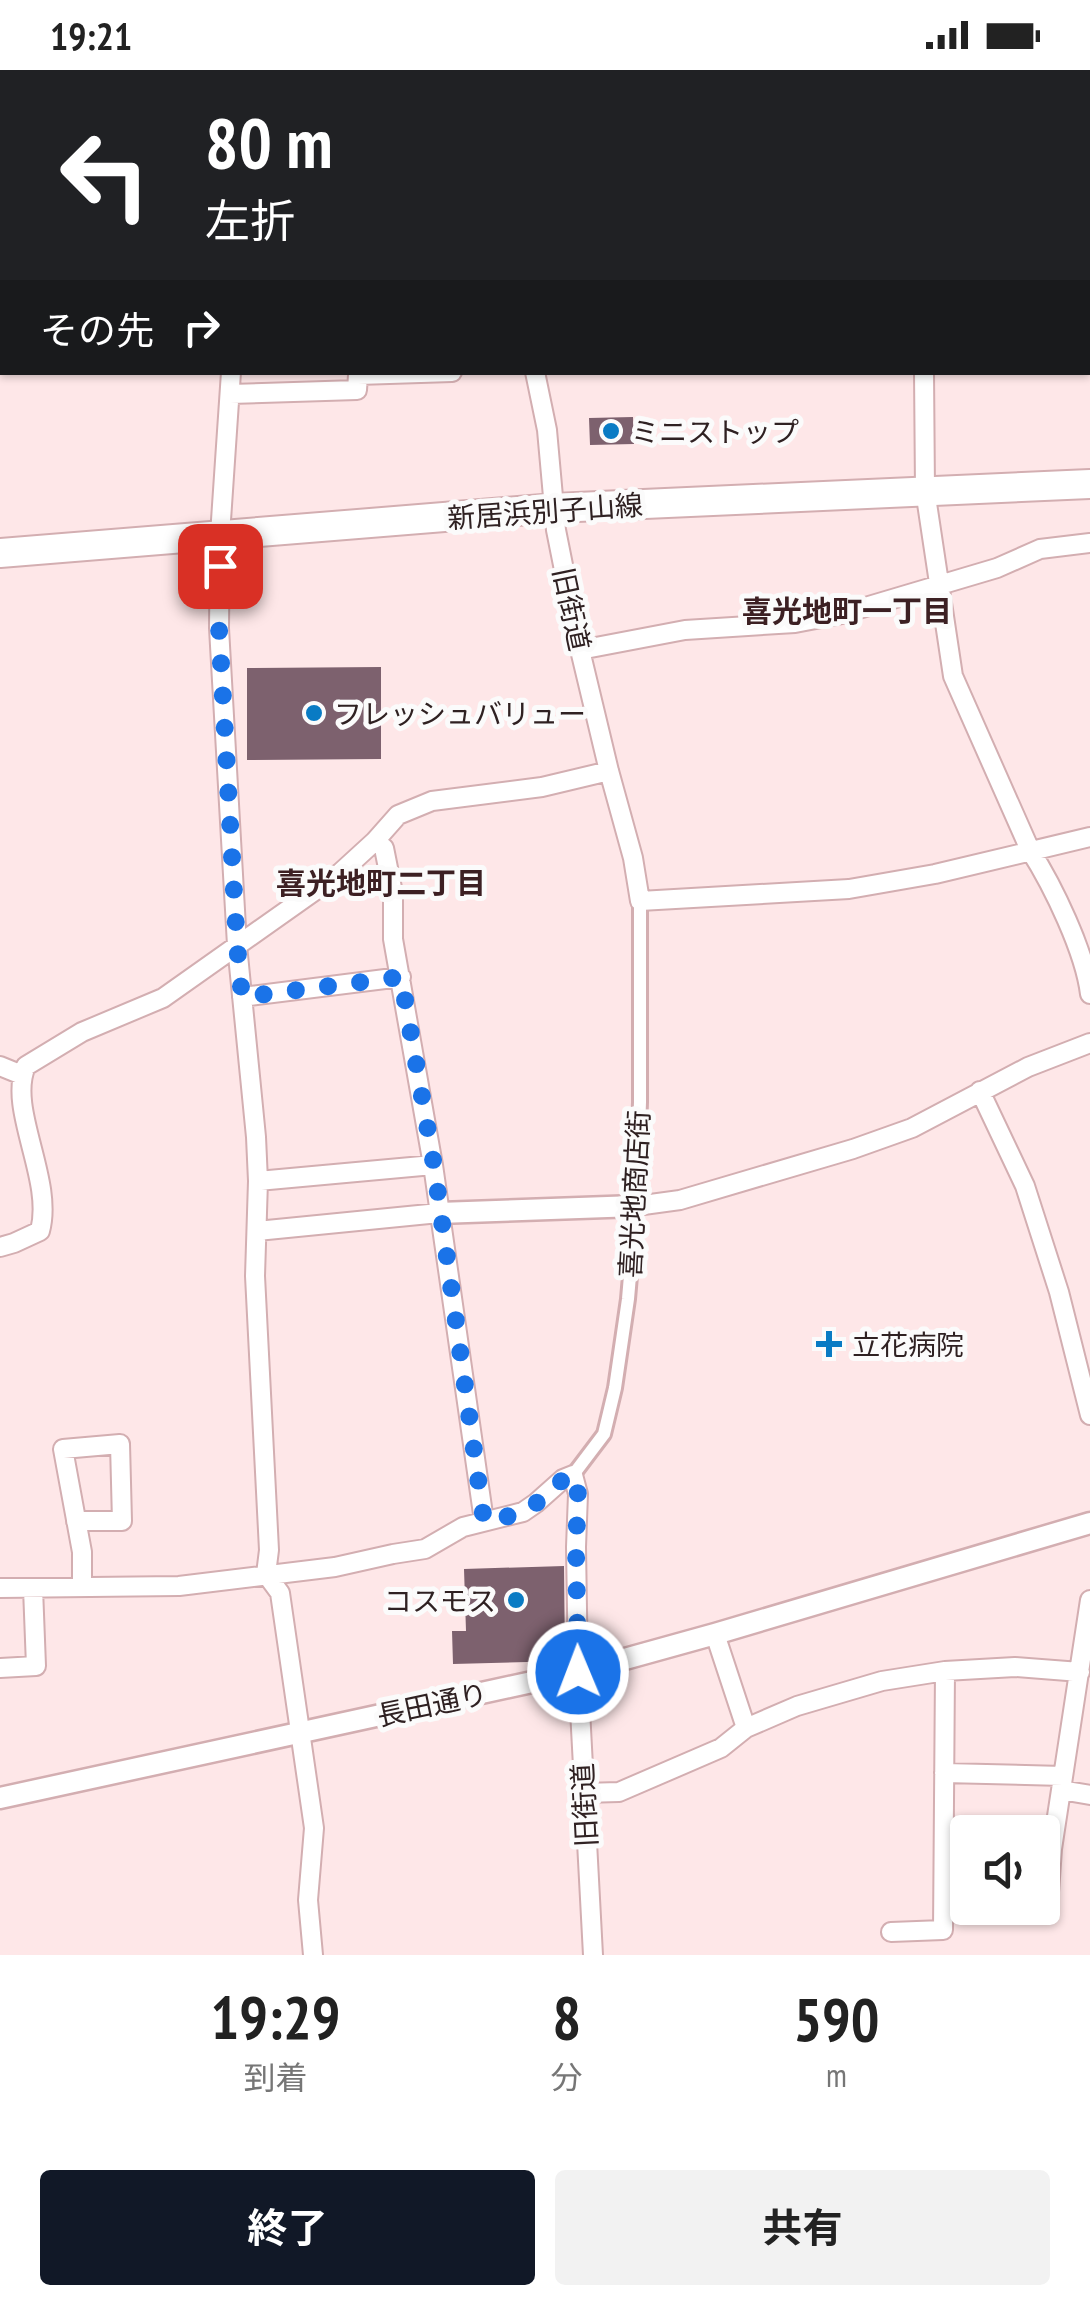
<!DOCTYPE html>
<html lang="ja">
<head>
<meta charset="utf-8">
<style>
  body { margin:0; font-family:"PT Sans Narrow","Noto Sans JP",sans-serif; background:#f2f2f2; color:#222; height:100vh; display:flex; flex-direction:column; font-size:38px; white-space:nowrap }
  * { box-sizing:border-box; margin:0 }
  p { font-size:32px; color:#767676 }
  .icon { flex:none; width:55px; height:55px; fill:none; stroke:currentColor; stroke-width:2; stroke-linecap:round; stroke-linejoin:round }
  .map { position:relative; height:1885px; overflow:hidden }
  .panel { display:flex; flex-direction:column; background:#fff; flex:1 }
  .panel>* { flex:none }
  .hud { position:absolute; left:0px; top:0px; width:1090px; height:305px; box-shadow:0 2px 8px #0004; background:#202124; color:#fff; overflow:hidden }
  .buttons { position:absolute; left:950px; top:1745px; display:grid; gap:20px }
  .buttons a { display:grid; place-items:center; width:110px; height:110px; border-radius:10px; background:#fff; box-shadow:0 2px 8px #0004; font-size:50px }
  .pin { position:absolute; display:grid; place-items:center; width:85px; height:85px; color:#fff; margin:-42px; border-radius:20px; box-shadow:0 5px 15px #0006 }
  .me { position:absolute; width:110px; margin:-55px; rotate:359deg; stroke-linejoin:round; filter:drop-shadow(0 0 8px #0008) }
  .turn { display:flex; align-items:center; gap:35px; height:210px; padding:0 40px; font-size:45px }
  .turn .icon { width:130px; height:130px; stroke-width:2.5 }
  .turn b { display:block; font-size:70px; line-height:85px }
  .then { display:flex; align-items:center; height:95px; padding:0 40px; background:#0003; gap:20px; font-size:38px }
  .eta { display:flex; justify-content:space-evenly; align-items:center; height:170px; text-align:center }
  .eta b { font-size:60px; font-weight:700; line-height:70px }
  .primary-button { display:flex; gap:20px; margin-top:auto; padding:20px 40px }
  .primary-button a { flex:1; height:115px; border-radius:10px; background:#111827; color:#fff; font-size:40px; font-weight:700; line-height:115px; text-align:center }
  .primary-button a+a { background:#f2f2f2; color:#222 }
  .status { display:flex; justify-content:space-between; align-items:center; height:70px; padding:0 50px; background:#fff; direction:ltr }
  .status svg { height:28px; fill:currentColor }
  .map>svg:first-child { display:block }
  .building { fill:#7d616e }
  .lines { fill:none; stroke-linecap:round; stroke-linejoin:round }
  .pedestrian-casing { stroke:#d3aeb1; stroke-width:18 }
  .minor-casing { stroke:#d3aeb1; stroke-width:22 }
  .tertiary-casing { stroke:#d3aeb1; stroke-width:25 }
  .primary-casing { stroke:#d3aeb1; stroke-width:32 }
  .pedestrian { stroke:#fff; stroke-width:12 }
  .minor { stroke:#fff; stroke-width:18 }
  .tertiary { stroke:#fff; stroke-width:20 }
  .primary { stroke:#fff; stroke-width:28 }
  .route { stroke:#1a73e8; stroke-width:18; stroke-dasharray:0 32.4 }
  .poi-dot { fill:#097bc4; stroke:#fbfbfb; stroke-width:4 }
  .labels { text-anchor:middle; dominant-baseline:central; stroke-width:10; stroke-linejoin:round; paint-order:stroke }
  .poi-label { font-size:28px; fill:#2f2122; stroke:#fbfbfb; text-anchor:start }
  .street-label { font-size:28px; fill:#2f2122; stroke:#fbfbfb }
  .neighbourhood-label { font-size:30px; font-weight:bold; fill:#3c2023; stroke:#fbfbfb }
</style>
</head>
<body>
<div class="status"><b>19:21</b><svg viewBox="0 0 49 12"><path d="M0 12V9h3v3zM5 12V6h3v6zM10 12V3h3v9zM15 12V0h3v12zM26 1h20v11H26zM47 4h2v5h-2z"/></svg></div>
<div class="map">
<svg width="1090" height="1885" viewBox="0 0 1090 1885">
  <rect width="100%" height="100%" fill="#fee7e8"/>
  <!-- building -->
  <path class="building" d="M 633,347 L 634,374 L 590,375 L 589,348 Z
    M 381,597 L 381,689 L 247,690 L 247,598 Z
    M 564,1496 L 565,1591 L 453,1594 L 452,1561 L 466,1561 L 464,1499 Z"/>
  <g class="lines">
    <defs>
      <path id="pedestrian" d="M 573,1405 L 604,1364 L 615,1318 L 628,1229 L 636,1136 L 640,1032 L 640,831"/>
      <path id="minor" d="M 455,0 L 456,2
        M 793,0 L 793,2
        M 245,2 L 245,0
        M 1088,4 L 1090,4
        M 231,302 L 220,465 L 219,558 L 237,875 L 256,1067 L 258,1111 L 255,1206 L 269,1480 L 266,1504 L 280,1523 L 314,1758 L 308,1830 L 313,1885
        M 535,302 L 547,360 L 556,460 L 580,580 L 609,701 L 633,788 L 640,831 L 849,819 L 935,804 L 1090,767
        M 924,302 L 925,420 L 953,606 L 1030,780 C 1053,816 1085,882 1090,924
        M 230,324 L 357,320 L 358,305 L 452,302
        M 580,580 L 685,560 L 795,553 L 842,544 L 997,498 L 1040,479 L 1090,473
        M 375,771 L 384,778 L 393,823 L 393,869 L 433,1095 L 484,1451
        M 242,927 L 401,907
        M 0,996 L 22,1005
        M 980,1021 L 1025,1116 L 1059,1222 L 1090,1345
        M 258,1111 L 433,1095
        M 636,1136 L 680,1130 L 853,1079 L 912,1058 L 1028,997 L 1090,973
        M 257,1161 L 439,1143
        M 0,1177 L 14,1173 L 40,1161 C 54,1109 7,1039 26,996 L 82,962 L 163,928 L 340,803 L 375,771 L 398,745 L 432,731 L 542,717 L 609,701
        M 76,1451 L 122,1451 L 120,1374 L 63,1379 L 82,1482 L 82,1517
        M 0,1518 L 179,1516 L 335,1497 L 393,1484 L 425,1479 L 463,1457 L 523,1442 L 536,1433 L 563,1409 L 573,1405 L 578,1424 L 576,1477 L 578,1602 L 593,1885
        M 715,1564 L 746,1658
        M 0,1598 L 36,1596 L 33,1518
        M 944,1703 L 1063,1706
        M 1061,1720 L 1090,1725
        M 583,1723 L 619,1722 L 721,1678 L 746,1658 L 797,1636 L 882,1611 L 945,1601 L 1015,1597 L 1080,1602
        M 1049,1822 L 1052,1779 L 1090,1530
        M 891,1862 L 943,1860 L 945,1601"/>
      <path id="tertiary" d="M 439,1143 L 636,1136
        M 0,1728 L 578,1602 L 715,1564 L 1090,1453"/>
      <path id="primary" d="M 0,483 L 555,438 L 1090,414"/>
    </defs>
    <!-- pedestrian casing -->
    <use href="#pedestrian" class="pedestrian-casing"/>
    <!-- minor casing -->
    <use href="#minor" class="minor-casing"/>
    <!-- tertiary casing -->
    <use href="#tertiary" class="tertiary-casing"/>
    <!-- primary casing -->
    <use href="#primary" class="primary-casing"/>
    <!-- pedestrian -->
    <use href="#pedestrian" class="pedestrian"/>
    <!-- minor -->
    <use href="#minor" class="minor"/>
    <!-- tertiary -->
    <use href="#tertiary" class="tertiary"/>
    <!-- primary -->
    <use href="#primary" class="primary"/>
  </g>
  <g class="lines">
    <!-- route -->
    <path class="route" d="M 220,496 L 219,558 L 237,875 L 242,927 L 401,907 L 434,1095 L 484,1451 C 504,1448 523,1444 539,1431 C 550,1421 559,1410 573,1405 L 578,1424 L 576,1477 L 578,1602"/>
  </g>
  <!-- markers -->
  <g class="poi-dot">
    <circle cx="611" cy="361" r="10"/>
    <circle cx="314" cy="643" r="10"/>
    <path d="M824 1259h10v10h10v10h-10v10h-10v-10h-10v-10h10z"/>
    <circle cx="516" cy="1530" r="10"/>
  </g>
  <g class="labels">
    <!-- poi labels -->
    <g class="poi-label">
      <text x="631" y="361">ミニストップ</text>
      <text x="334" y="643">フレッシュバリュー</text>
      <text x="852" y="1274">立花病院</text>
      <text x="496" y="1530" text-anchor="end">コスモス</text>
    </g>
    <!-- street labels -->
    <g class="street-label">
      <text transform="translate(545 441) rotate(-4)">新居浜別子山線</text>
      <text transform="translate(572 539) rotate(78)">旧街道</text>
      <text transform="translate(634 1124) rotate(-87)">喜光地商店街</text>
      <text transform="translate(432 1634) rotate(-12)">長田通り</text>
      <text transform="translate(584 1735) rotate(-93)">旧街道</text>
    </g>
    <!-- neighbourhood labels -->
    <g class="neighbourhood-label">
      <text x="847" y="540">喜光地町一丁目</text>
      <text x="381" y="812">喜光地町二丁目</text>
    </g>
  </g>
</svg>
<div class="buttons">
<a><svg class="icon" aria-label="sound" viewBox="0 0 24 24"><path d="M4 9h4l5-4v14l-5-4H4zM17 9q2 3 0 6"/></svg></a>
</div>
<div class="pin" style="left:220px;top:496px;background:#d93025"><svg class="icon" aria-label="arrive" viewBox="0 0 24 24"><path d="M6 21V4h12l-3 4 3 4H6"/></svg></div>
<svg class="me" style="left:578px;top:1602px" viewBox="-20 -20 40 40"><circle r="17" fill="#1a73e8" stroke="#fff" stroke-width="3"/><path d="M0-11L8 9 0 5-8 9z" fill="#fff"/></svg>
<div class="hud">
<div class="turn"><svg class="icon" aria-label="left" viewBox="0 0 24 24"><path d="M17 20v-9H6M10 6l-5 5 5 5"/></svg><div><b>80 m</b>左折</div></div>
<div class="then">その先<svg class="icon" aria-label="right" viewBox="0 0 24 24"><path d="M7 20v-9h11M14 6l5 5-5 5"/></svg></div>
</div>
</div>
<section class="panel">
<div class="eta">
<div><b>19:29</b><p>到着</p></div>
<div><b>8</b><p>分</p></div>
<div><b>590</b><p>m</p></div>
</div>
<div class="primary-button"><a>終了</a><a>共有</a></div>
</section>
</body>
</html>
